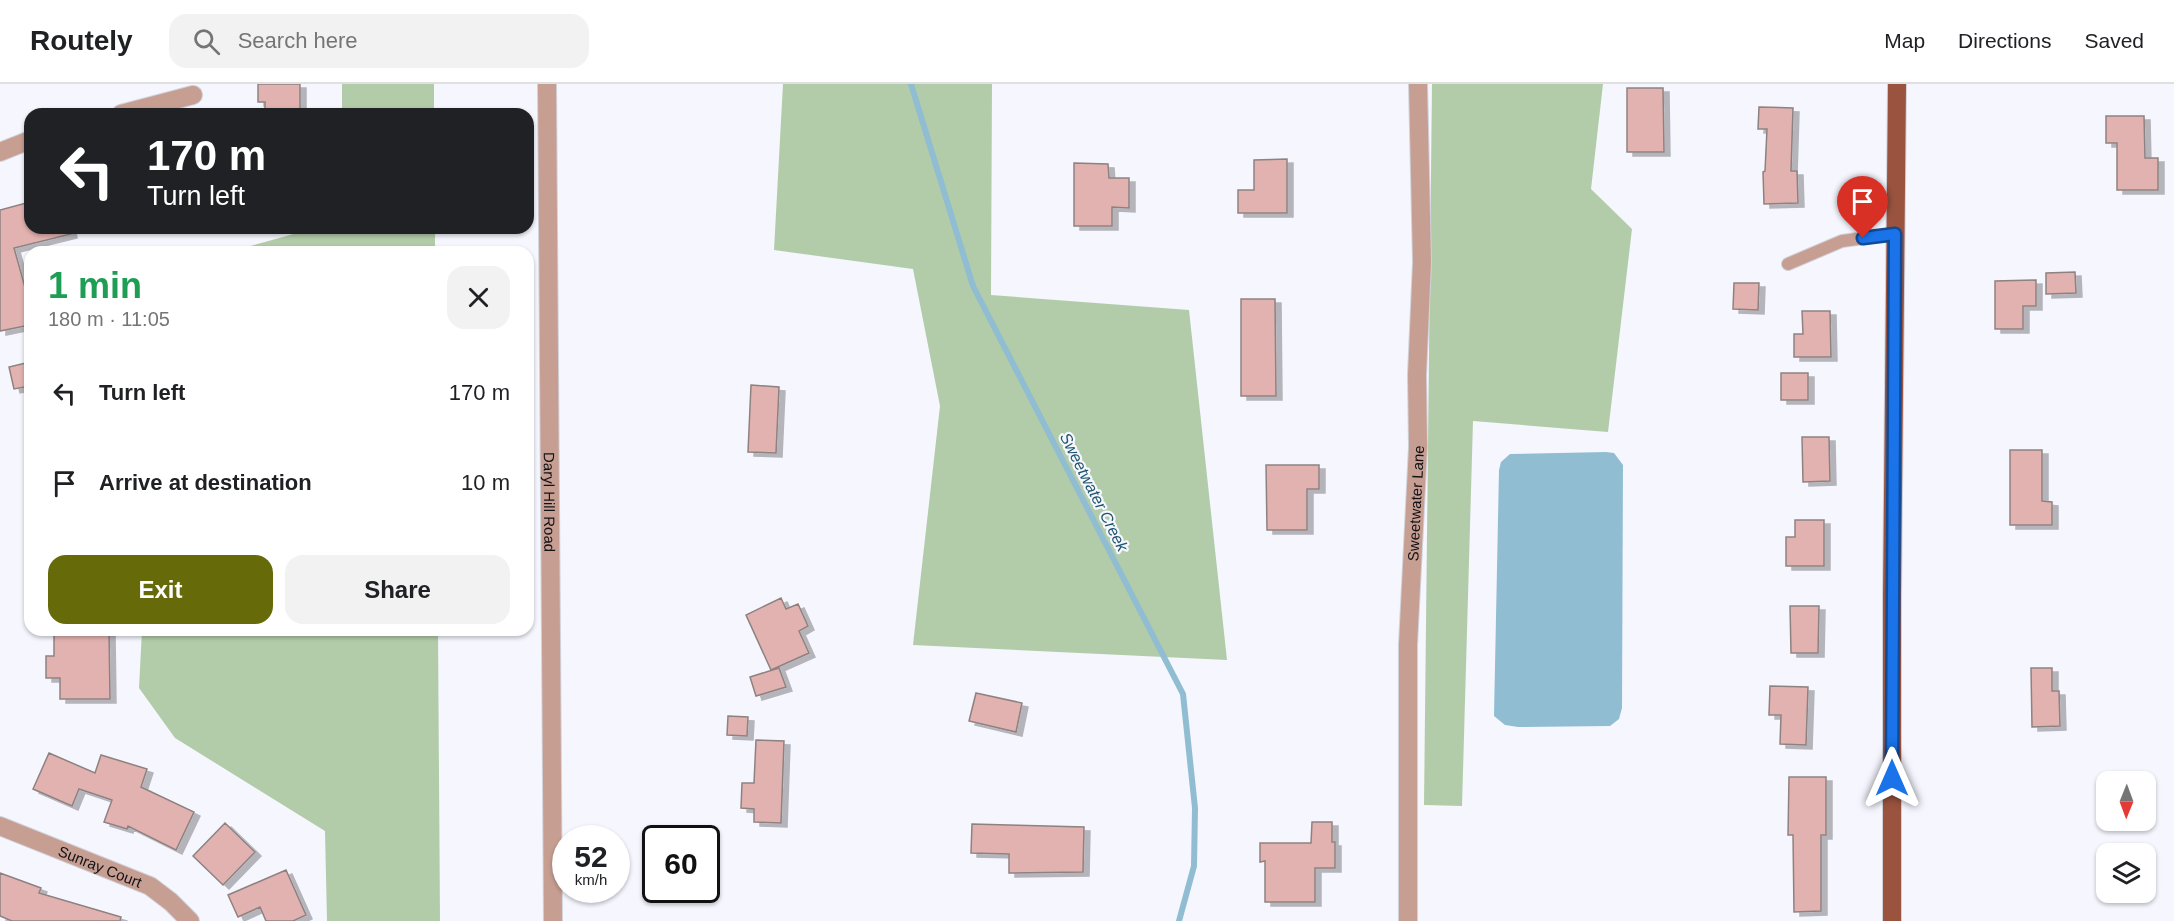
<!DOCTYPE html>
<html lang="en">
<head>
<meta charset="utf-8">
<style>
  body { margin:0; font-family:Helvetica,sans-serif; background:#f2f2f2; color:#202124; height:100vh; display:flex; flex-direction:column; font-size:22px; white-space:nowrap }
  * { box-sizing:border-box; margin:0 }
  p { font-size:20px; color:#757577 }
  .icon { flex:none; width:33px; height:33px; fill:none; stroke:currentColor; stroke-width:2; stroke-linecap:round; stroke-linejoin:round }
  .map { position:relative; flex:1; overflow:hidden }
  .side { position:absolute; left:24px; top:162px; width:510px; height:390px; display:flex; flex-direction:column; background:#fff; border-radius:18px; box-shadow:0 2px 4px #0004 }
  .side>* { flex:none }
  .hud { position:absolute; left:24px; top:24px; width:510px; height:126px; border-radius:18px; box-shadow:0 2px 4px #0004; background:#202124; color:#fff; overflow:hidden }
  .needle { width:39px; rotate:181deg }
  .fabs { position:absolute; left:2096px; top:687px; display:grid; gap:12px }
  .fabs a { display:grid; place-items:center; width:60px; height:60px; border-radius:12px; background:#fff; box-shadow:0 2px 4px #0004; font-size:30px }
  .speed { position:absolute; left:552px; top:741px; display:flex; gap:12px; font-size:30px; font-weight:700; text-align:center }
  .speed>* { display:grid; place-content:center; width:78px; height:78px; border-radius:50%; background:#fff; box-shadow:0 2px 4px #0004; line-height:1 }
  .speed small { font-size:15px; font-weight:400 }
  .speed .limit { border:3px solid #111; border-radius:9px; background:#fff; color:#111 }
  .pin { position:absolute; display:grid; place-items:center; width:51px; height:51px; color:#fff; margin:-62px -26px; border-radius:50% 50% 50% 0; rotate:-45deg; box-shadow:0 0 6px #0007 }
  .pin .icon { rotate:45deg }
  .me { position:absolute; width:66px; margin:-33px; rotate:0deg; stroke-linejoin:round; filter:drop-shadow(0 0 4px #0008) }
  .turn { display:flex; align-items:center; gap:21px; height:126px; padding:0 24px; font-size:27px }
  .turn .icon { width:78px; height:78px; stroke-width:2.5 }
  .turn b { display:block; font-size:42px; line-height:51px }
  .round { display:grid; place-items:center; flex:none; width:63px; height:63px; border-radius:18px; background:#f2f2f2 }
  .summary { display:flex; align-items:center; justify-content:space-between; height:102px; padding:0 24px }
  h1 { font-size:36px; font-weight:700; line-height:45px; color:#1e9e55 }
  .action { display:flex; gap:12px; margin-top:auto; padding:12px 24px }
  .action a { flex:1; height:69px; border-radius:18px; background:#676a09; color:#fff; font-size:24px; font-weight:700; line-height:69px; text-align:center }
  .action a+a { background:#f2f2f2; color:#202124 }
  ul { padding:0; list-style:none }
  li { display:flex; align-items:center; gap:18px; height:90px; padding:0 24px }
  li div { flex:1 }
  li b { display:block; font-size:22px }
  li em { font-style:normal }
  header { display:flex; align-items:center; gap:36px; box-sizing:border-box; height:84px; padding:0 30px; background:#fff; border-bottom:2px solid #e0e0e0 }
  header strong { font-size:28px }
  nav { display:flex; gap:33px; margin-inline-start:auto; font-size:21px }
  .search { width:420px; height:54px; background:#f2f2f2; display:flex; align-items:center; gap:15px; box-sizing:border-box; padding:0 21px; border-radius:18px; color:#757577; font-size:22px }
  .map>svg:first-child { display:block }
  .forest { fill:#b2cca9 }
  .water { fill:#91bdd2 }
  .lines { fill:none; stroke-linecap:round; stroke-linejoin:round }
  .stream { stroke:#91bdd2; stroke-width:6 }
  .building { fill:#e2b2b0; stroke:#8e8281; stroke-width:1.5; filter:url(#shadow) }
  .service-casing { stroke:#d1d1d9; stroke-width:14 }
  .minor-casing { stroke:#d1d1d9; stroke-width:20 }
  .primary-casing { stroke:#d1d1d9; stroke-width:20 }
  .service { stroke:#c79e92; stroke-width:12 }
  .minor { stroke:#c79e92; stroke-width:18 }
  .primary { stroke:#99533f; stroke-width:18 }
  .route-casing { stroke:#114b97; stroke-width:15 }
  .route { stroke:#1a73e8; stroke-width:10 }
  .labels { text-anchor:middle; dominant-baseline:central; stroke-width:4.5; stroke-linejoin:round; paint-order:stroke }
  .street-label { font-size:15px; fill:#111115; stroke:#f5f6fe }
  .water-label { font-size:16px; font-style:italic; fill:#1d556c; stroke:#f5f6fe }
</style>
</head>
<body>
<header>
<strong>Routely</strong>
<div class="search"><svg class="icon" aria-label="search" viewBox="0 0 24 24"><circle cx="10" cy="10" r="6"/><path d="M15 15l6 6"/></svg>Search here</div>
<nav><a>Map</a><a>Directions</a><a>Saved</a></nav>
</header>
<div class="map">
<svg width="2174" height="837" viewBox="0 0 2174 837">
  <defs>
    <filter id="shadow"><feDropShadow dx="6" dy="4" stdDeviation="0" flood-color="#0004"/></filter>
  </defs>
  <rect width="100%" height="100%" fill="#f5f6fe"/>
  <!-- forest -->
  <path class="forest" d="M 342,0 L 434,0 L 434,30 L 342,30 Z
    M 783,0 L 992,0 L 991,211 L 1189,226 L 1227,576 L 913,561 L 940,322 L 913,185 L 774,166 Z
    M 1432,0 L 1603,0 L 1591,105 L 1632,145 L 1608,348 L 1473,337 L 1462,722 L 1424,721 Z
    M 315,144 L 435,144 L 435,168 L 229,168 Z
    M 142,546 L 438,546 L 440,837 L 327,837 L 325,747 L 175,654 L 139,604 Z"/>
  <!-- water -->
  <path class="water" d="M 1606,368 L 1614,369 L 1623,381 L 1622,624 L 1619,635 L 1610,642 L 1518,643 L 1505,641 L 1494,632 L 1499,386 L 1501,378 L 1510,370 Z"/>
  <g class="lines">
    <!-- stream -->
    <path class="stream" d="M 911,0 L 973,202 L 1183,610 L 1195,724 L 1194,782 L 1179,837"/>
  </g>
  <!-- building -->
  <path class="building" d="M 258,0 L 300,0 L 300,30 L 265,30 L 265,18 L 258,18 Z
    M 1627,4 L 1663,4 L 1664,68 L 1627,68 Z
    M 1759,23 L 1793,24 L 1791,87 L 1797,87 L 1798,119 L 1764,120 L 1763,88 L 1765,87 L 1767,45 L 1758,45 Z
    M 2106,32 L 2144,32 L 2145,74 L 2158,74 L 2158,106 L 2117,106 L 2117,59 L 2106,59 Z
    M 1287,75 L 1287,129 L 1238,129 L 1238,106 L 1254,106 L 1254,76 Z
    M 1074,79 L 1108,80 L 1109,94 L 1129,94 L 1129,124 L 1112,123 L 1112,142 L 1074,142 Z
    M 30,118 L 30,144 L 70,144 L 71,150 L 14,164 L 30,221 L 30,241 L 0,247 L 0,126 Z
    M 2075,188 L 2076,209 L 2046,210 L 2046,189 Z
    M 2036,196 L 2036,222 L 2023,222 L 2023,245 L 1995,245 L 1995,197 Z
    M 1734,199 L 1759,199 L 1758,226 L 1733,225 Z
    M 1241,215 L 1275,215 L 1276,312 L 1241,312 Z
    M 1802,227 L 1830,227 L 1831,273 L 1794,273 L 1794,250 L 1803,250 Z
    M 30,278 L 30,302 L 14,305 L 9,283 Z
    M 1781,289 L 1808,289 L 1808,316 L 1781,316 Z
    M 751,301 L 779,303 L 776,369 L 748,368 Z
    M 1802,353 L 1829,353 L 1830,397 L 1803,398 Z
    M 2010,366 L 2042,366 L 2042,417 L 2052,418 L 2052,441 L 2010,441 Z
    M 1266,381 L 1319,381 L 1319,405 L 1307,405 L 1307,446 L 1267,446 Z
    M 1795,436 L 1824,436 L 1824,482 L 1786,482 L 1786,453 L 1795,453 Z
    M 781,514 L 786,525 L 798,520 L 808,542 L 799,547 L 809,569 L 771,586 L 746,531 Z
    M 1790,522 L 1819,522 L 1818,569 L 1791,569 Z
    M 54,546 L 109,546 L 110,615 L 60,615 L 60,594 L 46,594 L 46,572 L 54,572 Z
    M 779,584 L 786,603 L 756,612 L 750,593 Z
    M 2031,584 L 2052,584 L 2052,607 L 2059,607 L 2060,642 L 2032,643 Z
    M 1770,602 L 1808,603 L 1806,661 L 1780,660 L 1781,631 L 1769,631 Z
    M 976,609 L 1022,619 L 1016,648 L 969,637 Z
    M 728,632 L 748,633 L 747,652 L 727,651 Z
    M 756,656 L 784,657 L 781,739 L 754,738 L 754,725 L 741,724 L 742,699 L 754,699 Z
    M 49,669 L 95,689 L 101,671 L 147,685 L 141,703 L 194,728 L 176,766 L 128,742 L 127,745 L 104,738 L 112,716 L 79,705 L 72,722 L 33,705 Z
    M 1789,693 L 1826,693 L 1826,751 L 1821,751 L 1821,827 L 1794,828 L 1793,751 L 1788,751 Z
    M 1312,738 L 1332,738 L 1332,758 L 1335,758 L 1335,784 L 1315,784 L 1315,818 L 1265,818 L 1265,777 L 1260,778 L 1260,759 L 1311,759 Z
    M 225,739 L 255,768 L 223,801 L 193,772 Z
    M 972,740 L 1084,743 L 1083,788 L 1009,789 L 1009,770 L 971,769 Z
    M 286,786 L 306,831 L 293,837 L 266,837 L 260,823 L 238,833 L 228,811 Z
    M 0,789 L 41,804 L 39,809 L 121,833 L 120,837 L 12,837 L 0,832 Z"/>
  <g class="lines">
    <defs>
      <path id="service" d="M 1788,180 L 1842,157 L 1895,150"/>
      <g id="minor">
        <path id="s1" d="M 547,0 L 553,837"/>
        <path d="M 121,30 L 193,11"/>
        <path d="M 0,68 L 30,56"/>
        <path id="s2" d="M 0,742 L 150,802 L 171,818 L 190,837"/>
        <path id="s3" d="M 1408,837 L 1408,561 L 1418,363 L 1417,291 L 1422,178 L 1418,0"/>
      </g>
      <path id="primary" d="M 1892,837 L 1892,512 L 1897,0"/>
    </defs>
    <!-- service casing -->
    <use href="#service" class="service-casing"/>
    <!-- minor casing -->
    <use href="#minor" class="minor-casing"/>
    <!-- primary casing -->
    <use href="#primary" class="primary-casing"/>
    <!-- service -->
    <use href="#service" class="service"/>
    <!-- minor -->
    <use href="#minor" class="minor"/>
    <!-- primary -->
    <use href="#primary" class="primary"/>
  </g>
  <g class="lines">
    <defs>
      <path id="route" d="M 1863,154 L 1895,150 L 1892,694"/>
    </defs>
    <!-- route casing -->
    <use href="#route" class="route-casing"/>
    <!-- route -->
    <use href="#route" class="route"/>
  </g>
  <g class="labels">
    <!-- street labels -->
    <g class="street-label">
      <text stroke="none"><textPath href="#s1" startOffset="418">Daryl Hill Road</textPath></text>
      <text stroke="none"><textPath href="#s3" startOffset="418">Sweetwater Lane</textPath></text>
      <text stroke="none"><textPath href="#s2" startOffset="108">Sunray Court</textPath></text>
    </g>
    <!-- water labels -->
    <g class="water-label">
      <text transform="translate(1094 408) rotate(63)">Sweetwater Creek</text>
    </g>
  </g>
</svg>
<div class="fabs">
<a><svg class="needle" viewBox="-14 -14 28 28"><path d="M0-13l5 13h-10z" fill="#e53935"/><path d="M0 13l5-13h-10z" fill="#757577"/></svg></a>
<a><svg class="icon" aria-label="layers" viewBox="0 0 24 24"><path d="M12 4l9 5-9 5-9-5zM3 14l9 5 9-5"/></svg></a>
</div>
<div class="speed"><div>52<small>km/h</small></div><div class="limit">60</div></div>
<div class="pin" style="left:1863px;top:154px;background:#d93025"><svg class="icon" aria-label="arrive" viewBox="0 0 24 24"><path d="M6 21V4h12l-3 4 3 4H6"/></svg></div>
<svg class="me" style="left:1892px;top:694px" viewBox="-20 -20 40 40"><path d="M0-17L14 15 0 8-14 15z" fill="#1a73e8" stroke="#fff" stroke-width="4"/></svg>
<div class="hud">
<div class="turn"><svg class="icon" aria-label="left" viewBox="0 0 24 24"><path d="M17 20v-9H6M10 6l-5 5 5 5"/></svg><div><b>170 m</b>Turn left</div></div>
</div>
<section class="side">
<div class="summary"><div><h1>1 min</h1><p>180 m · 11:05</p></div><a class="round"><svg class="icon" aria-label="close" viewBox="0 0 24 24"><path d="M6 6l12 12M18 6L6 18"/></svg></a></div>
<ul>
<li><svg class="icon" aria-label="left" viewBox="0 0 24 24"><path d="M17 20v-9H6M10 6l-5 5 5 5"/></svg><div><b>Turn left</b></div><em>170 m</em></li>
<li><svg class="icon" aria-label="arrive" viewBox="0 0 24 24"><path d="M6 21V4h12l-3 4 3 4H6"/></svg><div><b>Arrive at destination</b></div><em>10 m</em></li>
</ul>
<div class="action"><a>Exit</a><a>Share</a></div>
</section>
</div>
</body>
</html>
